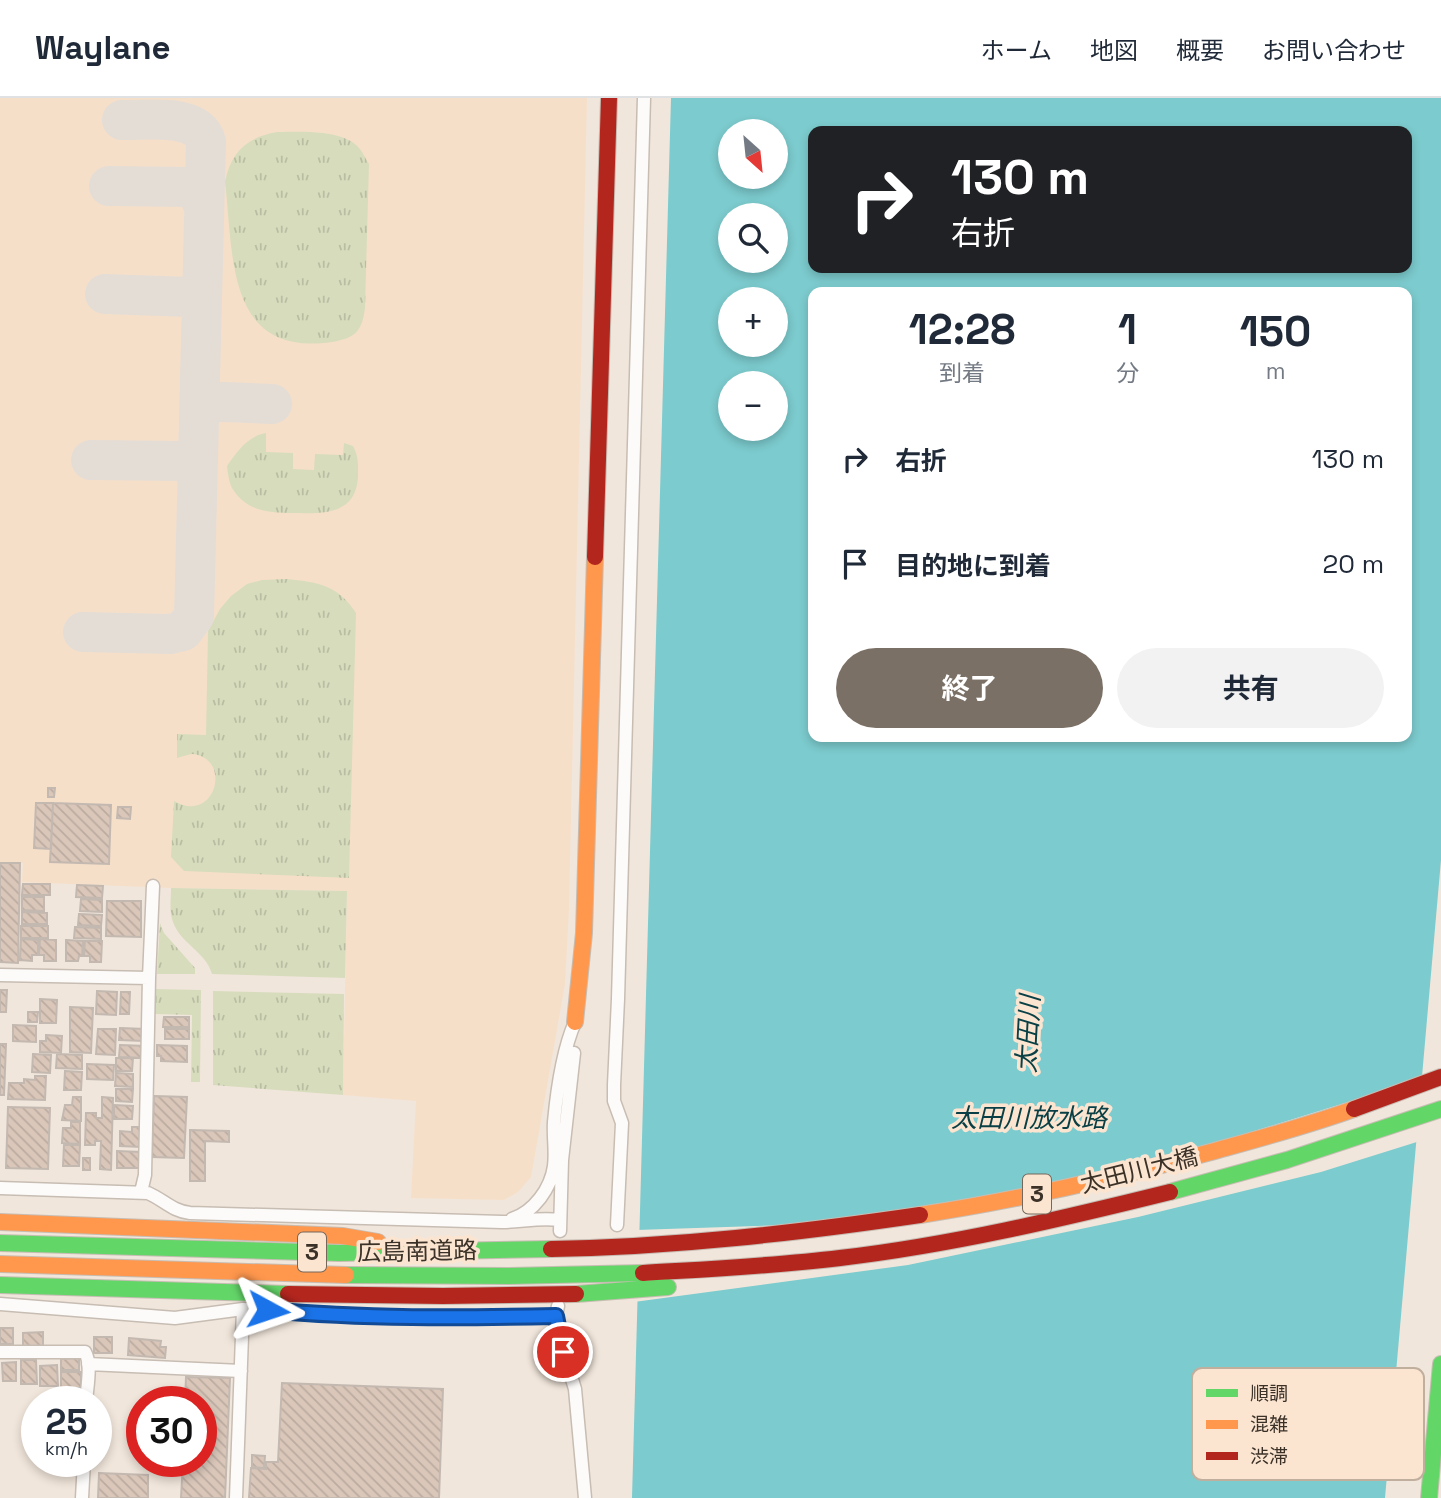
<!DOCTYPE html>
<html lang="ja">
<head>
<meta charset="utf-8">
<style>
  body { margin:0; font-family:"Space Grotesk","Noto Sans JP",sans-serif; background:#f2f2f3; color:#1f2937; height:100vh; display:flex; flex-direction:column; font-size:26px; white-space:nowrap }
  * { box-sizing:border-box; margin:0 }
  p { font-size:23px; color:#747a83 }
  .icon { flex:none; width:38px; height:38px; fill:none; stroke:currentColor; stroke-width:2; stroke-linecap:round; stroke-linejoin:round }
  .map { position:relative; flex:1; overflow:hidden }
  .details { position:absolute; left:808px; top:189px; width:604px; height:455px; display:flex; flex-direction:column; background:#fff; border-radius:14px; box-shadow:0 4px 10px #0003 }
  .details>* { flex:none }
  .banner { position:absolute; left:808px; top:28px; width:604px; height:147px; border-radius:14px; box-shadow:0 4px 10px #0003; background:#202124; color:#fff; overflow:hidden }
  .needle { width:46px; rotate:153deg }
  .controls { position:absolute; left:718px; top:21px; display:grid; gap:14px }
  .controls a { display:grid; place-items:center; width:70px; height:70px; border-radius:50%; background:#fff; box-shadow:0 4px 10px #0003; font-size:35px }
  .speed { position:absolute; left:21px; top:1288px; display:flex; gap:14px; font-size:35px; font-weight:700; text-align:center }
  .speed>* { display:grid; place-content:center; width:91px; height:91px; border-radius:50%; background:#fff; box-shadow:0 4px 10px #0003; line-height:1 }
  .speed small { font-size:18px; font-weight:400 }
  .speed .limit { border:10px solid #d22; background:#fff; color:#111 }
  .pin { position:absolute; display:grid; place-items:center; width:60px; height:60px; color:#fff; margin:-30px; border:4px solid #fff; border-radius:50%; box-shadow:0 2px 7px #0007 }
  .me { position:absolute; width:77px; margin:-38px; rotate:95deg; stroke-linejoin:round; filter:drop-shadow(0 0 5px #0008) }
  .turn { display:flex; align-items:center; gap:24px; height:147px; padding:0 28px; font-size:32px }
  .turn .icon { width:91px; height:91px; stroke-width:2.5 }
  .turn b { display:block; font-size:49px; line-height:60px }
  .eta { display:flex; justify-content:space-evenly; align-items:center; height:119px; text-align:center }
  .eta b { font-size:42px; font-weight:700; line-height:49px }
  .button { display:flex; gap:14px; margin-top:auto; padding:14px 28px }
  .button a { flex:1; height:80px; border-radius:42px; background:#7b7066; color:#fff; font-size:28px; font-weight:700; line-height:80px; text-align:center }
  .button a+a { background:#f2f2f3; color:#1f2937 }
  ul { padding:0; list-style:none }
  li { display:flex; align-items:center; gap:21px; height:105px; padding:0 28px }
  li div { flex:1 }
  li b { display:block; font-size:26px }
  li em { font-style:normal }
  header { display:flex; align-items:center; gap:42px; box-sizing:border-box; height:98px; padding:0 35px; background:#fff; border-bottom:2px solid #e0e1e3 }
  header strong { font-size:33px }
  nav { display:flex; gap:38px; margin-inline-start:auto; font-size:24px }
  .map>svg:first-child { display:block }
  .built { fill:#f6dfc9 }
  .grass { fill:url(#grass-tufts) }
  .water { fill:#7ccbce; fill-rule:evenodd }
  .pier { fill:#f1e6db }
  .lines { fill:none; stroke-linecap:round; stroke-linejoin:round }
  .taxiway { stroke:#e4ddd6; stroke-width:40 }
  .building { fill:url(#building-back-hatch); stroke:#c4b9b1; stroke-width:2 }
  .street-casing { stroke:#c7bdb3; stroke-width:15 }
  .fast-casing { stroke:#c7bdb3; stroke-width:18 }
  .slow-casing { stroke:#c7bdb3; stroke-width:18 }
  .jam-casing { stroke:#c7bdb3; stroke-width:18 }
  .street { stroke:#fdfbfa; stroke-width:12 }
  .fast { stroke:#63d668; stroke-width:16 }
  .slow { stroke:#ff974d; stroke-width:16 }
  .jam { stroke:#b3261e; stroke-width:16 }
  .route-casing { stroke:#114b97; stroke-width:18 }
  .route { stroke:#1a73e8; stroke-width:12 }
  .labels { text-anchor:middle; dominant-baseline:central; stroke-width:7; stroke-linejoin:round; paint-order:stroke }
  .shield { fill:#fbe5d1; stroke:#75675a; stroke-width:2 }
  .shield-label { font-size:23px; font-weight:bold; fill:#3b3127 }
  .street-label { font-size:24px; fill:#3b3127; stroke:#fbe5d1 }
  .water-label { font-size:26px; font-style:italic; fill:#0a4045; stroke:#fbe5d1 }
  .key { fill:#fbe5d1; stroke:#c1af9e; stroke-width:2 }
  .key-label { font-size:19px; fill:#3b3127 }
</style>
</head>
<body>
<header>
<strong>Waylane</strong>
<nav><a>ホーム</a><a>地図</a><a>概要</a><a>お問い合わせ</a></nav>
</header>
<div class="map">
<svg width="1441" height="1400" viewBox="0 0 1441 1400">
  <defs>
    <pattern id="grass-tufts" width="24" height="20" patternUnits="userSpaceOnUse" patternTransform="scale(1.75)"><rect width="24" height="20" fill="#d7dcbd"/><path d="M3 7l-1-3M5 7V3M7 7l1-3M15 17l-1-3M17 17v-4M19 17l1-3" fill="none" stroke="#b9bda2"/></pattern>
    <pattern id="building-back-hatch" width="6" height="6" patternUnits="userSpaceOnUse" patternTransform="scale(1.75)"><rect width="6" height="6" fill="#dac7ba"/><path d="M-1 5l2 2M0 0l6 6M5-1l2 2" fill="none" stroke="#bcaba0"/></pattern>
  </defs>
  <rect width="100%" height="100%" fill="#f1e6db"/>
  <!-- built -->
  <path class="built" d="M 0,0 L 587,0 L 569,811 L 565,886 L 531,1079 L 518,1094 L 504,1102 L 411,1100 L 416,1003 L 343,997 L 347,793 L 171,790 L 22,784 L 23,765 L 0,764 Z"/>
  <!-- grass -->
  <path class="grass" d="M 277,34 C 301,34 344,31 360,51 C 364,56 366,62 369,66 L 365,210 C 362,233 356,240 332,244 C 225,259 234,158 225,84 C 231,53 248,39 277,34 Z
    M 266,335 L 266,354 L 293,355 L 293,371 L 314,372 L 315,356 L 343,357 L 344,345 L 353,348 C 359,359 358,367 358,379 C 356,415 326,416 298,415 C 274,415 249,415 234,393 C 229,387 228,376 227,368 C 237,353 248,338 266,335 Z
    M 286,481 C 318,484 338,487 356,515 L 349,780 L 184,773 L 171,759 L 174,703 C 215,727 233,661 193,656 C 189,656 181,659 177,660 L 177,636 L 206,637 L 208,533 L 220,511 L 231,498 L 247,486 L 262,482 Z
    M 171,790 L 347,793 L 345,880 L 212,876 C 206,854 180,845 173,824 C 169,814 171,801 171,790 Z
    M 160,825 L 164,835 L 195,870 L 195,876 L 157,876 Z
    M 156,891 L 201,892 L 200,984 L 191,984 L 192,917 L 155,916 Z
    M 213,893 L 344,896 L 343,997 L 213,987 Z"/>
  <!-- water -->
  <path class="water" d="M 671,0 L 1441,0 L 1441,762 L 1385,1400 L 632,1400 ZM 730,33 L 775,33 L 775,79 L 730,79 ZM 814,33 L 1407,33 L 1407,170 L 814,170 ZM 730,117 L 775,117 L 775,163 L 730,163 ZM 814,194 L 1407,194 L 1407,639 L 814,639 ZM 730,201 L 775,201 L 775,247 L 730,247 ZM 730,285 L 775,285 L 775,331 L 730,331 Z"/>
  <!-- pier -->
  <path class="pier" d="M 1425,980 L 1420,1043 L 1321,1074 L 1138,1119 L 908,1167 L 634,1204 L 636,1132 L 814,1126 L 958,1107 L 1184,1055 Z"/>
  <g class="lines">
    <!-- taxiway -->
    <path class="taxiway" d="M 109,88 L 188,89 L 196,92 L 204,108
      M 105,196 L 189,199 L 195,202 L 202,213
      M 200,303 L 272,306
      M 91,362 L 185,363 L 195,357 L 198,351
      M 83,534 L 170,536 L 183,533 L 194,518 L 206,44 C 198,14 147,23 122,22"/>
  </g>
  <!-- building -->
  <path class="building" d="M 48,690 L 55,690 L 54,699 L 48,699 Z
    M 36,705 L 53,705 L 51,751 L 34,750 Z
    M 53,705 L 111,707 L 109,766 L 50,764 Z
    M 118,709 L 131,709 L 130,721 L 117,720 Z
    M 0,765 L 20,765 L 18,865 L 0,864 Z
    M 23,786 L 50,786 L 50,797 L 22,797 Z
    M 77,787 L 103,788 L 102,800 L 76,799 Z
    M 22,799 L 44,799 L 44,813 L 22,812 Z
    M 81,801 L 102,802 L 102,814 L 80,813 Z
    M 107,803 L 141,803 L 141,839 L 106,838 Z
    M 22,814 L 47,815 L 47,826 L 22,826 Z
    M 79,816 L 102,817 L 101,828 L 78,827 Z
    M 21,828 L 48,828 L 48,840 L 21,840 Z
    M 75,829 L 101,830 L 101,841 L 74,840 Z
    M 21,841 L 38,842 L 38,857 L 32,857 L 32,863 L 20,862 Z
    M 40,841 L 56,842 L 56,863 L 44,863 L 44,857 L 39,857 Z
    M 66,842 L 83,843 L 82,858 L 79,858 L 78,863 L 66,863 Z
    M 85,843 L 102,843 L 101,864 L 90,864 L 90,858 L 84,858 Z
    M 0,892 L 7,892 L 6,914 L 0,914 Z
    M 97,893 L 117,894 L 116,917 L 96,916 Z
    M 121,894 L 130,894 L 129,916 L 120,916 Z
    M 40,901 L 57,902 L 56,925 L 40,925 Z
    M 70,909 L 93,910 L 91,955 L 70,954 Z
    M 28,914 L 38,914 L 37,924 L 28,924 Z
    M 164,919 L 189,919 L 189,929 L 163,929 Z
    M 13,927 L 36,928 L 36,944 L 13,943 Z
    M 120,930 L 145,931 L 144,943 L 119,942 Z
    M 98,931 L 116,931 L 115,957 L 96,956 Z
    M 165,931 L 189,931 L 189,941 L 165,941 Z
    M 46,937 L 62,938 L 61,955 L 40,954 L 40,943 L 46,943 Z
    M 0,946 L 6,946 L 4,997 L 0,997 Z
    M 120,947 L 146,948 L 146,960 L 119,959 Z
    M 157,947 L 187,948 L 187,964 L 161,963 L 161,958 L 157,958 Z
    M 33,956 L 51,957 L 50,975 L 32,974 Z
    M 57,956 L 82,957 L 82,971 L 56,970 Z
    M 116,960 L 133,960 L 132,973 L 116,973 Z
    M 87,966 L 114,967 L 113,982 L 87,981 Z
    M 65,973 L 82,974 L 81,992 L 64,992 Z
    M 116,975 L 133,976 L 133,989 L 115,988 Z
    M 35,978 L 46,978 L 45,1002 L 8,1001 L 9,985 L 24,985 L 24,981 L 35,982 Z
    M 116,991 L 133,991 L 132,1004 L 116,1003 Z
    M 154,998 L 187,999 L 184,1060 L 152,1059 Z
    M 73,999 L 81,999 L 81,1023 L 62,1022 L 65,1007 L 72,1007 Z
    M 102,999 L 113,1000 L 111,1072 L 100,1071 L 101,1043 L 95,1043 L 95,1047 L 85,1047 L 86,1015 L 96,1015 L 96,1020 L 102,1020 Z
    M 114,1007 L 133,1008 L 132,1021 L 114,1021 Z
    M 8,1009 L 50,1010 L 48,1071 L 6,1070 Z
    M 71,1024 L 80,1024 L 80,1046 L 62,1045 L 63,1030 L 71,1030 Z
    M 132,1029 L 142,1029 L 141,1049 L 120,1048 L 120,1033 L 132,1034 Z
    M 190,1032 L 229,1033 L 229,1044 L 205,1043 L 205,1083 L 190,1083 Z
    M 64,1047 L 80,1047 L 79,1068 L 63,1068 Z
    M 117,1053 L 141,1054 L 141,1070 L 117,1070 Z
    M 83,1060 L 90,1060 L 90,1072 L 83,1072 Z
    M 0,1230 L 13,1230 L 13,1246 L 0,1246 Z
    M 43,1234 L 43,1248 L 23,1248 L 23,1235 Z
    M 94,1239 L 112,1239 L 112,1255 L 94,1255 Z
    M 129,1240 L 161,1243 L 160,1249 L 166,1249 L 165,1260 L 128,1257 Z
    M 79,1260 L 79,1272 L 61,1272 L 61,1261 Z
    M 21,1262 L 36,1262 L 37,1286 L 21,1286 Z
    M 16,1264 L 16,1283 L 3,1283 L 2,1265 Z
    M 57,1267 L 58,1288 L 40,1288 L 40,1268 Z
    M 61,1274 L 81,1274 L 81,1290 L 61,1291 Z
    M 186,1279 L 230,1280 L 225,1400 L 181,1400 L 183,1363 L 201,1363 L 201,1304 L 185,1304 Z
    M 282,1285 L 443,1291 L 439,1400 L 249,1400 L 251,1370 L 266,1371 L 266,1364 L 278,1364 Z
    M 252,1357 L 265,1358 L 264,1370 L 252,1369 Z
    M 99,1375 L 148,1377 L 148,1400 L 98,1400 Z"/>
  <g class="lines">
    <defs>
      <path id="street" d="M 0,877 L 149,880 L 145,1077 L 141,1094
        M 149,880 L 153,788
        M 0,1090 L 148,1095 C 164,1102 172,1113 190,1115 L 502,1124 C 521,1124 540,1119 559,1122
        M 512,1121 C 534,1114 551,1090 554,1068 C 556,1054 553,1039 554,1024 C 557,992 562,954 575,924
        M 617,1127 L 622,1025 L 614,1003 L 614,987 L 618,901 L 644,0
        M 560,1133 L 562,1062 L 574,955
        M 0,1206 L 175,1220 L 243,1211 L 423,1220 L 556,1218 L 558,1208
        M 556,1218 L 561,1245 L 575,1291 L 585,1400
        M 0,1254 L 85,1254 C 92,1266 87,1289 86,1304
        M 88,1266 L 241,1273
        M 82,1400 L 84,1363
        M 236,1400 L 243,1211"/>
      <path id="fast" d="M 1170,1094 L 1287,1062 L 1441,1011
        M 0,1145 L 339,1155 L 551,1151
        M 346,1177 L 509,1178 L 643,1175
        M 0,1187 L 288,1196
        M 576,1196 L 668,1189
        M 1429,1400 L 1441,1266"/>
      <path id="slow" d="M 575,924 L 584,835 L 595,459
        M 920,1117 C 1018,1102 1115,1080 1211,1054 C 1258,1041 1307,1028 1354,1011
        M 0,1124 L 343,1138 L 378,1144
        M 0,1166 L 346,1177"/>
      <path id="jam" d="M 595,459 L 609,0
        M 1354,1011 L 1441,979
        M 551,1151 C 675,1149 797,1135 920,1117
        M 643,1175 C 709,1171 775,1168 840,1160 C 951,1147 1061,1121 1170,1094
        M 288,1196 L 443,1198 L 576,1196"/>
    </defs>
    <!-- street casing -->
    <use href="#street" class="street-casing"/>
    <!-- fast casing -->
    <use href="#fast" class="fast-casing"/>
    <!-- slow casing -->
    <use href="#slow" class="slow-casing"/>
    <!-- jam casing -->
    <use href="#jam" class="jam-casing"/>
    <!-- street -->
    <use href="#street" class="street"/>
    <!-- fast -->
    <use href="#fast" class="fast"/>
    <!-- slow -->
    <use href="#slow" class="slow"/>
    <!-- jam -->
    <use href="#jam" class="jam"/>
  </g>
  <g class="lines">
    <defs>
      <path id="route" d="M 268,1212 C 364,1221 460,1220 556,1218 L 563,1254"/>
    </defs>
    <!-- route casing -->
    <use href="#route" class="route-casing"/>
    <!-- route -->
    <use href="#route" class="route"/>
  </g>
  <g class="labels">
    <!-- shield labels -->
    <g class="shield">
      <rect x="1023" y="1076.5" width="28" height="39" rx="5"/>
      <rect x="298" y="1134.5" width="28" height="39" rx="5"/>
    </g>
    <g class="shield-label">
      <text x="1037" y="1096">3</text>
      <text x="312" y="1154">3</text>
    </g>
    <!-- street labels -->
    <g class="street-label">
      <text transform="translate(1139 1072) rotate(-14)">太田川大橋</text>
      <text transform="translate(417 1153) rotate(-1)">広島南道路</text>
    </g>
    <!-- water labels -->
    <g class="water-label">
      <text transform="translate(1028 936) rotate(-87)">太田川</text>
      <text x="1029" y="1020">太田川放水路</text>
    </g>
  </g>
  <!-- legend -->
  <rect x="1192" y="1270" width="232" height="112" rx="10" class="key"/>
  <rect x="1206" y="1291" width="32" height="8" fill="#63d668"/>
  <rect x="1206" y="1322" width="32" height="9" fill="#ff974d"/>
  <rect x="1206" y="1354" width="32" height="8" fill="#b3261e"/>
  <g class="key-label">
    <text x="1250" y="1302">順調</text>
    <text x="1250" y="1333">混雑</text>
    <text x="1250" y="1365">渋滞</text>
  </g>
</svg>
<div class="controls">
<a><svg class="needle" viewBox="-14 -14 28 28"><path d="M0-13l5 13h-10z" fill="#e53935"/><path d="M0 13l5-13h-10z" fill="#747a83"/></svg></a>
<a><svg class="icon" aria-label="search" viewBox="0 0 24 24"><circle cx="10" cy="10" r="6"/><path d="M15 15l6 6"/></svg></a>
<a>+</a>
<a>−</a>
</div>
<div class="speed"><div>25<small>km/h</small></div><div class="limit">30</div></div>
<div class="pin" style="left:563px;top:1254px;background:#d93025"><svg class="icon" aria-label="arrive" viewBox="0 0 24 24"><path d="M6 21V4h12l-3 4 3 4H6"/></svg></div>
<svg class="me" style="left:268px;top:1212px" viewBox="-20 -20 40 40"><path d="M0-17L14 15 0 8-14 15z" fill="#1a73e8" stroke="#fff" stroke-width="4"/></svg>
<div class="banner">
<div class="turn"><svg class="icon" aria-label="right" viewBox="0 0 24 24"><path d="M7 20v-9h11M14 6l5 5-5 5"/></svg><div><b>130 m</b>右折</div></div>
</div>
<section class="details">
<div class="eta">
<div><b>12:28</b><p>到着</p></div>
<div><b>1</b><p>分</p></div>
<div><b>150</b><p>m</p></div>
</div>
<ul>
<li><svg class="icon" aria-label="right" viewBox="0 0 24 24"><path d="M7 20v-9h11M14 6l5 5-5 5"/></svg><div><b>右折</b></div><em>130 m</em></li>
<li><svg class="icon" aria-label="arrive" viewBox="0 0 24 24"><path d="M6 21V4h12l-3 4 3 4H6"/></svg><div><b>目的地に到着</b></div><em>20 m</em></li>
</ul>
<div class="button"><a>終了</a><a>共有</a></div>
</section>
</div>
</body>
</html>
